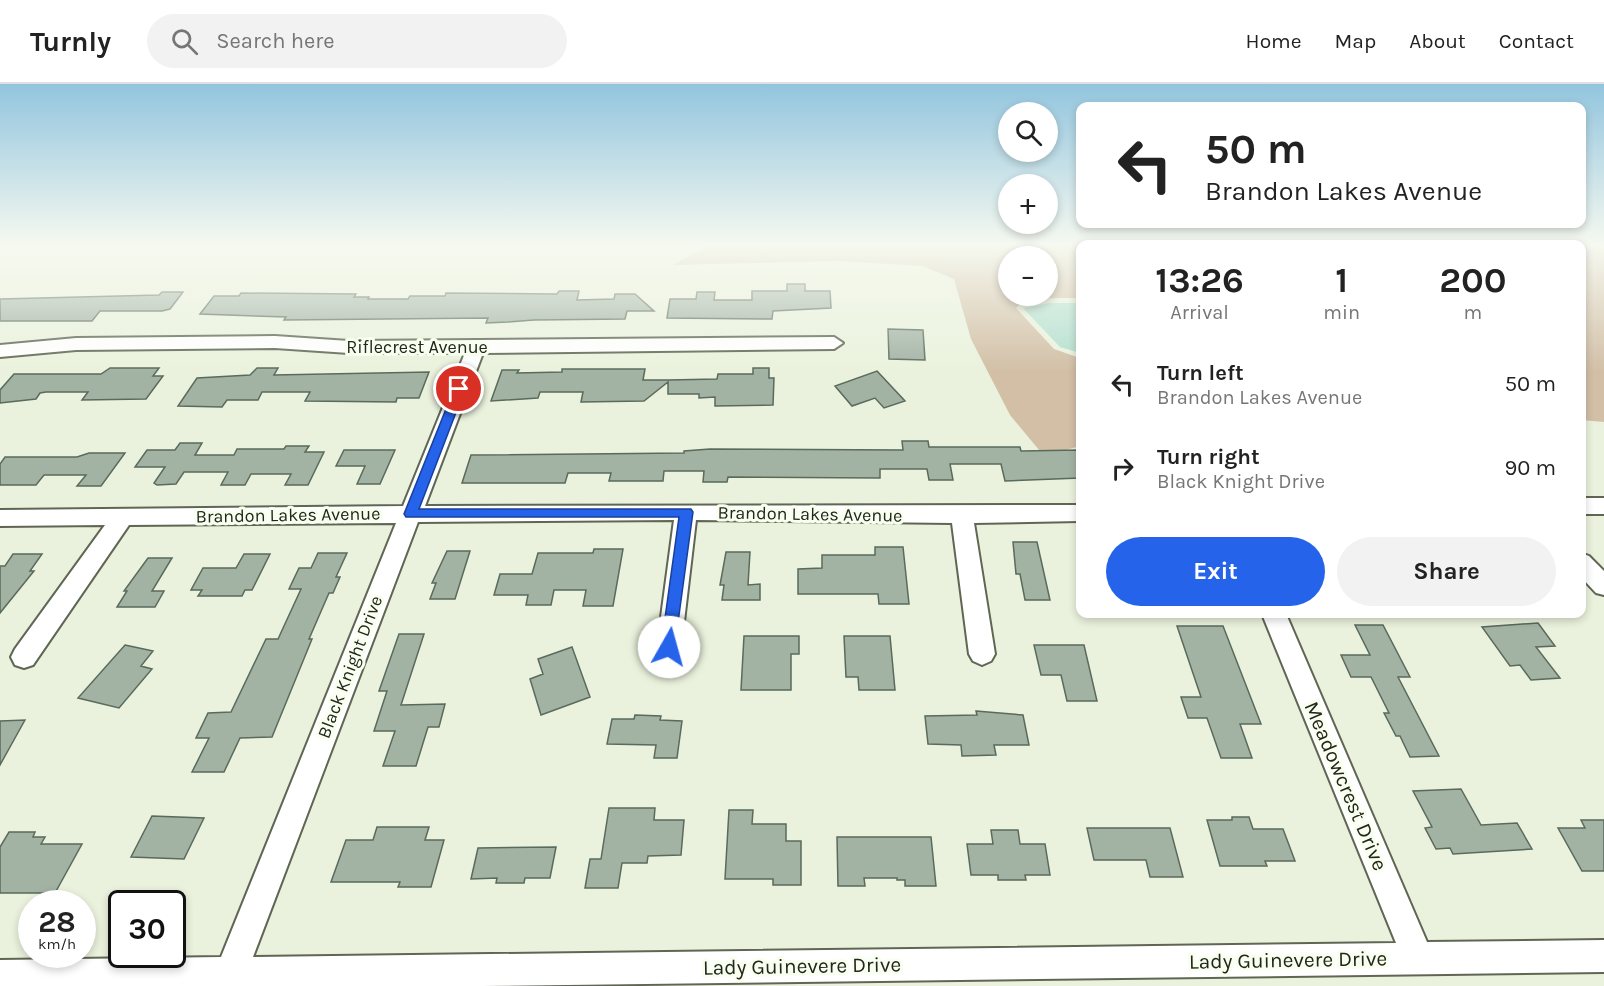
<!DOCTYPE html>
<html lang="en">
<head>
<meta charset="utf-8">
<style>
  body { margin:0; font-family:Karla,sans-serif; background:#f2f2f2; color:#222; height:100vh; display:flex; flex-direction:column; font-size:22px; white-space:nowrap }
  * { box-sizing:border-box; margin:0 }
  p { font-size:20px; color:#767676 }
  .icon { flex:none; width:33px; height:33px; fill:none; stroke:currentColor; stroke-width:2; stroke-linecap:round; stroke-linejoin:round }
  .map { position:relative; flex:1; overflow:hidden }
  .sheet { position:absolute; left:1076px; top:156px; width:510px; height:378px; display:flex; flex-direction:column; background:#fff; border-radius:12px; box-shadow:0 3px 9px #0003 }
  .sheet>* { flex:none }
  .top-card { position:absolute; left:1076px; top:18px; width:510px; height:126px; border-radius:12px; box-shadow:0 3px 9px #0003; background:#fff; color:#222; overflow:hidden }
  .tools { position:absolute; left:998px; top:18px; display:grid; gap:12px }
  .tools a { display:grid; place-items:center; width:60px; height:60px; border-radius:50%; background:#fff; box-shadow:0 3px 9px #0003; font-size:30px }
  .speed { position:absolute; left:18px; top:806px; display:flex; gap:12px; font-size:30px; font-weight:700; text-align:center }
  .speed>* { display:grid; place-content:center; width:78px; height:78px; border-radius:50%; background:#fff; box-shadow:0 3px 9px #0003; line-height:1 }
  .speed small { font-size:15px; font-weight:400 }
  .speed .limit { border:3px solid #111; border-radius:9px; background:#fff; color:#111 }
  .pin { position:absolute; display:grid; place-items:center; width:51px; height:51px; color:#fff; margin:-26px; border:3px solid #fff; border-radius:50%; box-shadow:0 2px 6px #0007 }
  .me { position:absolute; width:66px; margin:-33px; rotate:7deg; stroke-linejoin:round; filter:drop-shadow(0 0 4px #0008) }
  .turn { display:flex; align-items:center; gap:21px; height:126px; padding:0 30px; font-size:27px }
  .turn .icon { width:78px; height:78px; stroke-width:2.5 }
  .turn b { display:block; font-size:42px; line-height:51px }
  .eta { display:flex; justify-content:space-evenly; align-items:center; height:102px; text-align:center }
  .eta b { font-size:36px; font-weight:700; line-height:42px }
  .action { display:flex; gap:12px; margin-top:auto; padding:12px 30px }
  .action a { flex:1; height:69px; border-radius:36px; background:#2563eb; color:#fff; font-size:24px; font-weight:700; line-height:69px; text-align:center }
  .action a+a { background:#f2f2f2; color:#222 }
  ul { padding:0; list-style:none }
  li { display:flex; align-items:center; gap:18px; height:84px; padding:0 30px }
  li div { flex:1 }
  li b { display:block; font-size:22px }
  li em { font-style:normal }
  header { display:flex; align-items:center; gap:36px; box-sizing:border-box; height:84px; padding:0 30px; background:#fff; border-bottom:2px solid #e0e0e0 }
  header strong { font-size:28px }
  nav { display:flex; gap:33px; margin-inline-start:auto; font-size:21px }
  .search { width:420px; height:54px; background:#f2f2f2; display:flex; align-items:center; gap:15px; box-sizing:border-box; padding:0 21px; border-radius:33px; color:#767676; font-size:22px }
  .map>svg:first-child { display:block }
  .green { fill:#d2bfa6; fill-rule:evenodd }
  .water { fill:#b2dfd0 }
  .building { fill:#a2b3a4; stroke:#5a6a5c; stroke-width:1.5 }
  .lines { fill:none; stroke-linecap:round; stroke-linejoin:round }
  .minor-casing { stroke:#5f6654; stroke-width:4 }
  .minor { fill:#fff; fill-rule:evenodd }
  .route { fill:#2563eb; stroke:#184099; stroke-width:1.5 }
  .labels { text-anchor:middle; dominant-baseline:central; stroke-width:6; stroke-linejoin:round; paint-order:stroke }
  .street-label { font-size:18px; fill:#23261e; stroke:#f8ffee }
  .near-street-label { font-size:21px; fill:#23261e; stroke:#f8ffee }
</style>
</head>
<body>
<header>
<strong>Turnly</strong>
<div class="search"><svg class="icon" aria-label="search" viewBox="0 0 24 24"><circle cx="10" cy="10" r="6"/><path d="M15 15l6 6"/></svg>Search here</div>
<nav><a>Home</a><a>Map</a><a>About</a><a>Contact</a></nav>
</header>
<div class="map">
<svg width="1604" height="902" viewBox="0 0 1604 902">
  <rect width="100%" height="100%" fill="#eaf2dd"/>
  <!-- green -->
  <path class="green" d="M 710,161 L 1080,161 L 1080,214 C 1065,214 1024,212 1016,224 L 1054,265 L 1080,274 L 1080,362 L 1044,372 L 1010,331 L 971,255 L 954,195 L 923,182 L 837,177 L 673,181 ZM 1008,172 L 1047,172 L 1047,212 L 1008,212 Z
    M 1581,161 L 1604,161 L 1604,338 L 1581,336 Z"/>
  <!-- water -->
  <path class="water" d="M 1050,219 L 1080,219 L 1080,269 L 1060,263 L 1023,224 Z"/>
  <!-- building -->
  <path class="building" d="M 787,200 L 805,200 L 805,207 L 830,207 L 831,224 L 773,227 L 772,235 L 667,234 L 670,215 L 696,215 L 697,208 L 715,208 L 714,216 L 752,216 L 752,207 L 787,207 Z
    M 559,207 L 579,207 L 577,216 L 614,215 L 615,210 L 635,210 L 654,227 L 627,227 L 625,235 L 534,236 L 508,238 L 486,239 L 488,234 L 284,236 L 286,233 L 200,230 L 214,212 L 239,212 L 241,209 L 356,210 L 354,213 L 369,213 L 368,215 L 408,215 L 410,212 L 445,212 L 446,209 L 557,210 Z
    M 162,208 L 183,208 L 170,225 L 162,227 L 100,227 L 92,237 L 0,237 L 0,215 L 159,211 Z
    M 888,245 L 923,246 L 925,276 L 889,275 Z
    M 110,284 L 159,284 L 153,292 L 163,292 L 146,315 L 82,316 L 88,308 L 46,308 L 40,309 L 36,315 L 0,319 L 0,306 L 14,290 L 101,290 Z
    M 257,284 L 278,284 L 274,291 L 429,288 L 419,314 L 397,314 L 396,318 L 305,317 L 310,308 L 262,308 L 258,316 L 227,316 L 222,323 L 178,322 L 197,294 L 250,291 Z
    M 753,284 L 769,284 L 769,294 L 774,294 L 773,321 L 715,322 L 715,313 L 699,314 L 699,310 L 668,310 L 668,298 L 644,317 L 581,318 L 583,308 L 540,308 L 538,314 L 491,317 L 502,286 L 519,286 L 517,289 L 562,288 L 562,285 L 645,285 L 643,296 L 668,296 L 717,295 L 718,290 L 753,290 Z
    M 877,287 L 905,317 L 884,324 L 875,314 L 852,322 L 835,302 Z
    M 902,357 L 928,357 L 929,363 L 1020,363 L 1021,367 L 1080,366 L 1080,394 L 1005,397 L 1001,380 L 950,380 L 953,396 L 929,396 L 927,385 L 880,385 L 880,394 L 728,393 L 727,398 L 703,398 L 704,387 L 664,387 L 663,397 L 609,397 L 611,389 L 568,389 L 565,399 L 462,399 L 471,371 L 684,369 L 684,367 L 710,365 L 903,366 Z
    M 180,359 L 202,359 L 195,371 L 234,371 L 237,365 L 284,365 L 286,362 L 309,362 L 305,368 L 324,368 L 308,401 L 285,401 L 291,390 L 251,390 L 245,401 L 221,401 L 228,388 L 184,388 L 176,400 L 157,401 L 154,399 L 165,383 L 135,383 L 147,366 L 175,366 Z
    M 344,366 L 395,366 L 380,400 L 357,400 L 365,382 L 336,382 Z
    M 89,369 L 125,369 L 101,402 L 77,402 L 86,391 L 44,391 L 36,401 L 0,401 L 0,380 L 5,373 L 77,373 Z
    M 1013,458 L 1037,458 L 1050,516 L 1025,516 L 1020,490 L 1016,490 Z
    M 875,463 L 903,463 L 909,520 L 879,520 L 878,510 L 798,510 L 798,485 L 822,484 L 822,471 L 875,471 Z
    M 594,465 L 623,465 L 613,522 L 583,522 L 586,506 L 554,506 L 551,521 L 526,521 L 528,511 L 494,511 L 500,490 L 532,490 L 538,469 L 593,469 Z
    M 447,467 L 470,467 L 455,515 L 430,515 L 436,499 L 432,499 Z
    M 726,468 L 750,468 L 748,501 L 760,500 L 760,516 L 722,516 L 724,501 L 720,501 Z
    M 318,469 L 347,469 L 336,493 L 340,493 L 333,509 L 329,509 L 309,555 L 312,555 L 272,653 L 240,654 L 224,688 L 192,688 L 209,654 L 196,654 L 208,629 L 231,628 L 266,555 L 278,555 L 301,505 L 289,505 L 299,484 L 311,484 Z
    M 13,470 L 42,470 L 30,487 L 34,487 L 0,529 L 0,482 L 5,482 Z
    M 244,470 L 270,470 L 252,506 L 245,506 L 242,512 L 198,512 L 202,506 L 191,506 L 203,484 L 236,484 Z
    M 148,474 L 172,474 L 152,507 L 164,507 L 155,523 L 117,523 L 127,507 L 124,507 Z
    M 1538,539 L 1555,562 L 1536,563 L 1560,594 L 1531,596 L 1520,581 L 1510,582 L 1482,543 Z
    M 1355,541 L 1383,541 L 1410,593 L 1398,593 L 1439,672 L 1410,673 L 1400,652 L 1396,652 L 1384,629 L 1389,629 L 1371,593 L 1351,593 L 1341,571 L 1370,571 Z
    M 1177,542 L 1223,542 L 1261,640 L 1240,640 L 1252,674 L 1221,674 L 1207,634 L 1188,634 L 1181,613 L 1201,613 Z
    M 399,550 L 424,550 L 401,621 L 445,620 L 439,643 L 428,643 L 416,682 L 383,682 L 395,647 L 374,647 L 387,607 L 379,607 Z
    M 744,552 L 799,552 L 799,570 L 791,570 L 791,606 L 741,606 Z
    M 844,552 L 890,552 L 895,606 L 859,606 L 858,593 L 846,593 Z
    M 125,561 L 153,567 L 141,582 L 152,585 L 119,624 L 78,614 Z
    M 1034,561 L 1084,561 L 1097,617 L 1067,617 L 1061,591 L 1041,591 Z
    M 572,563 L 590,613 L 541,631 L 530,595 L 543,590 L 538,575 Z
    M 976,627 L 1023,631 L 1029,661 L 994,661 L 996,671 L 962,672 L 961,661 L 928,660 L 925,632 L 977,631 Z
    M 635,631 L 661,632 L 660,636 L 682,637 L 677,674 L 654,674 L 656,661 L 607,660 L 612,635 L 634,635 Z
    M 25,636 L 0,681 L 0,637 Z
    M 1461,705 L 1481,741 L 1517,739 L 1532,765 L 1453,770 L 1450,764 L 1436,765 L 1425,744 L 1432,743 L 1413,707 Z
    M 609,724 L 655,724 L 654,736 L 684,736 L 681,771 L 648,772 L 647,779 L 622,779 L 618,804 L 585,804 L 590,775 L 601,775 Z
    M 729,726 L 753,726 L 752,740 L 786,740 L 786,757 L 801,757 L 801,801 L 773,801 L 773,795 L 725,795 Z
    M 152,732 L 204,734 L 184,775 L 131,773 Z
    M 1232,733 L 1249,733 L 1253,745 L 1283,745 L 1295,777 L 1265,777 L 1267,782 L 1220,782 L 1207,736 L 1232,736 Z
    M 1581,736 L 1604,736 L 1604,787 L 1582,787 L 1558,744 L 1585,744 Z
    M 377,743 L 429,743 L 425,756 L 444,756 L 431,803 L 398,803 L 400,798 L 331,798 L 346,756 L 373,756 Z
    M 1087,744 L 1170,744 L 1183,793 L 1150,793 L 1146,776 L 1094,776 Z
    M 991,746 L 1018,746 L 1020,760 L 1045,760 L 1050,791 L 1025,791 L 1026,796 L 998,796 L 998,791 L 971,791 L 967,760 L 993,760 Z
    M 9,748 L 35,748 L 33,753 L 45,753 L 41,760 L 82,760 L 55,809 L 0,809 L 0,763 Z
    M 837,753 L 931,753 L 936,802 L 905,802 L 905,796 L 897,796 L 897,794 L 864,794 L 865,802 L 838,802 Z
    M 556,763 L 550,794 L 525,794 L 524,799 L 496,799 L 497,794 L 471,795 L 478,764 Z"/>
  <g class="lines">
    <defs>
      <path id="minor" d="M 275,252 L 349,257 L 834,253 L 843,259 L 834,265 L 483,269 L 425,422 L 1080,421 L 1080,437 L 974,439 L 995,570 L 991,577 L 982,581 L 973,577 L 969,570 L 952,439 L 696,436 L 681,563 L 678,570 L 669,573 L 660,570 L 657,563 L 674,436 L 418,438 L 253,873 L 1396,859 L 1262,530 L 1286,530 L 1427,858 L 1604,856 L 1604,888 L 481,902 L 0,902 L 0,876 L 221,873 L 396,439 L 129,441 L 33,581 L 24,584 L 15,581 L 11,573 L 15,565 L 105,441 L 0,442 L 0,426 L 403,422 L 465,269 L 349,269 L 275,264 L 76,266 L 0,273 L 0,261 L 76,254 Z
        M 1581,414 L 1604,414 L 1604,430 L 1581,430 Z
        M 1581,469 L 1589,472 L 1604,487 L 1604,511 L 1596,509 L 1581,493 Z"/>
    </defs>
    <!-- minor casing -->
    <use href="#minor" class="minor-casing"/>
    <!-- minor -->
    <use href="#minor" class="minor"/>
  </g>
  <!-- sky -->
  <linearGradient id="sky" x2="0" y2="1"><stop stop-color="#92c5de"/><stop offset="0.56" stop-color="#f6f9f0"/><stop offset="1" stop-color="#f6f9f0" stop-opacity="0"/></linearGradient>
  <rect width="1604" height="288" fill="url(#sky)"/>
  <!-- route -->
  <path class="route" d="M 459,301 L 465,305 L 419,425 L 691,425 L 693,428 L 674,568 L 664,568 L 661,563 L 679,433 L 406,433 L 404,430 L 454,305 Z"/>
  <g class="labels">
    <!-- street labels -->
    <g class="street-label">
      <text x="417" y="263">Riflecrest Avenue</text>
      <text transform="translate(810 430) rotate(1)">Brandon Lakes Avenue</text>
      <text transform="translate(288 431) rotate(-1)">Brandon Lakes Avenue</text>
      <text transform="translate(350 583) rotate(-69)">Black Knight Drive</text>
    </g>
    <!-- near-street labels -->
    <g class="near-street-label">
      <text transform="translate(1346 702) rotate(67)">Meadowcrest Drive</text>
      <text transform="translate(1288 876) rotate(-1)">Lady Guinevere Drive</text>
      <text transform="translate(802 882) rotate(-1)">Lady Guinevere Drive</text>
    </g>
  </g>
</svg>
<div class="tools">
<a><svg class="icon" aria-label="search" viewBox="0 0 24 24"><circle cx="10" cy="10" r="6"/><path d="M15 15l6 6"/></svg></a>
<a>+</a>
<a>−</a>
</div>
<div class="speed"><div>28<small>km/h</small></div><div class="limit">30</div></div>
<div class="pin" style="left:459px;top:305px;background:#d93025"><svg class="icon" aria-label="arrive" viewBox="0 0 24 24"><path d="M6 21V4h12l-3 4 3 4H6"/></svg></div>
<svg class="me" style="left:669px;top:563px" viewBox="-20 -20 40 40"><circle r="19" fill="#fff"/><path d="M0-13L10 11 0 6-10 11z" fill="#2563eb"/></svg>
<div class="top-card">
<div class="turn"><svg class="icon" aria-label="left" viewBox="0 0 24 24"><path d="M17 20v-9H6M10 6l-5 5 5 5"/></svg><div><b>50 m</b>Brandon Lakes Avenue</div></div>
</div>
<section class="sheet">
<div class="eta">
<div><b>13:26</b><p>Arrival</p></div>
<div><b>1</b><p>min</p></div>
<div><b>200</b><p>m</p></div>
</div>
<ul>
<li><svg class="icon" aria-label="left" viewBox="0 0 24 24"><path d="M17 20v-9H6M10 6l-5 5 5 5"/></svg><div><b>Turn left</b><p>Brandon Lakes Avenue</p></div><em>50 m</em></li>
<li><svg class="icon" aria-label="right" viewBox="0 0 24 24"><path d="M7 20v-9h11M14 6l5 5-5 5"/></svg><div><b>Turn right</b><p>Black Knight Drive</p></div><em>90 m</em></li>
</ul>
<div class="action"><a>Exit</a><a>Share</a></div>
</section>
</div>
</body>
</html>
